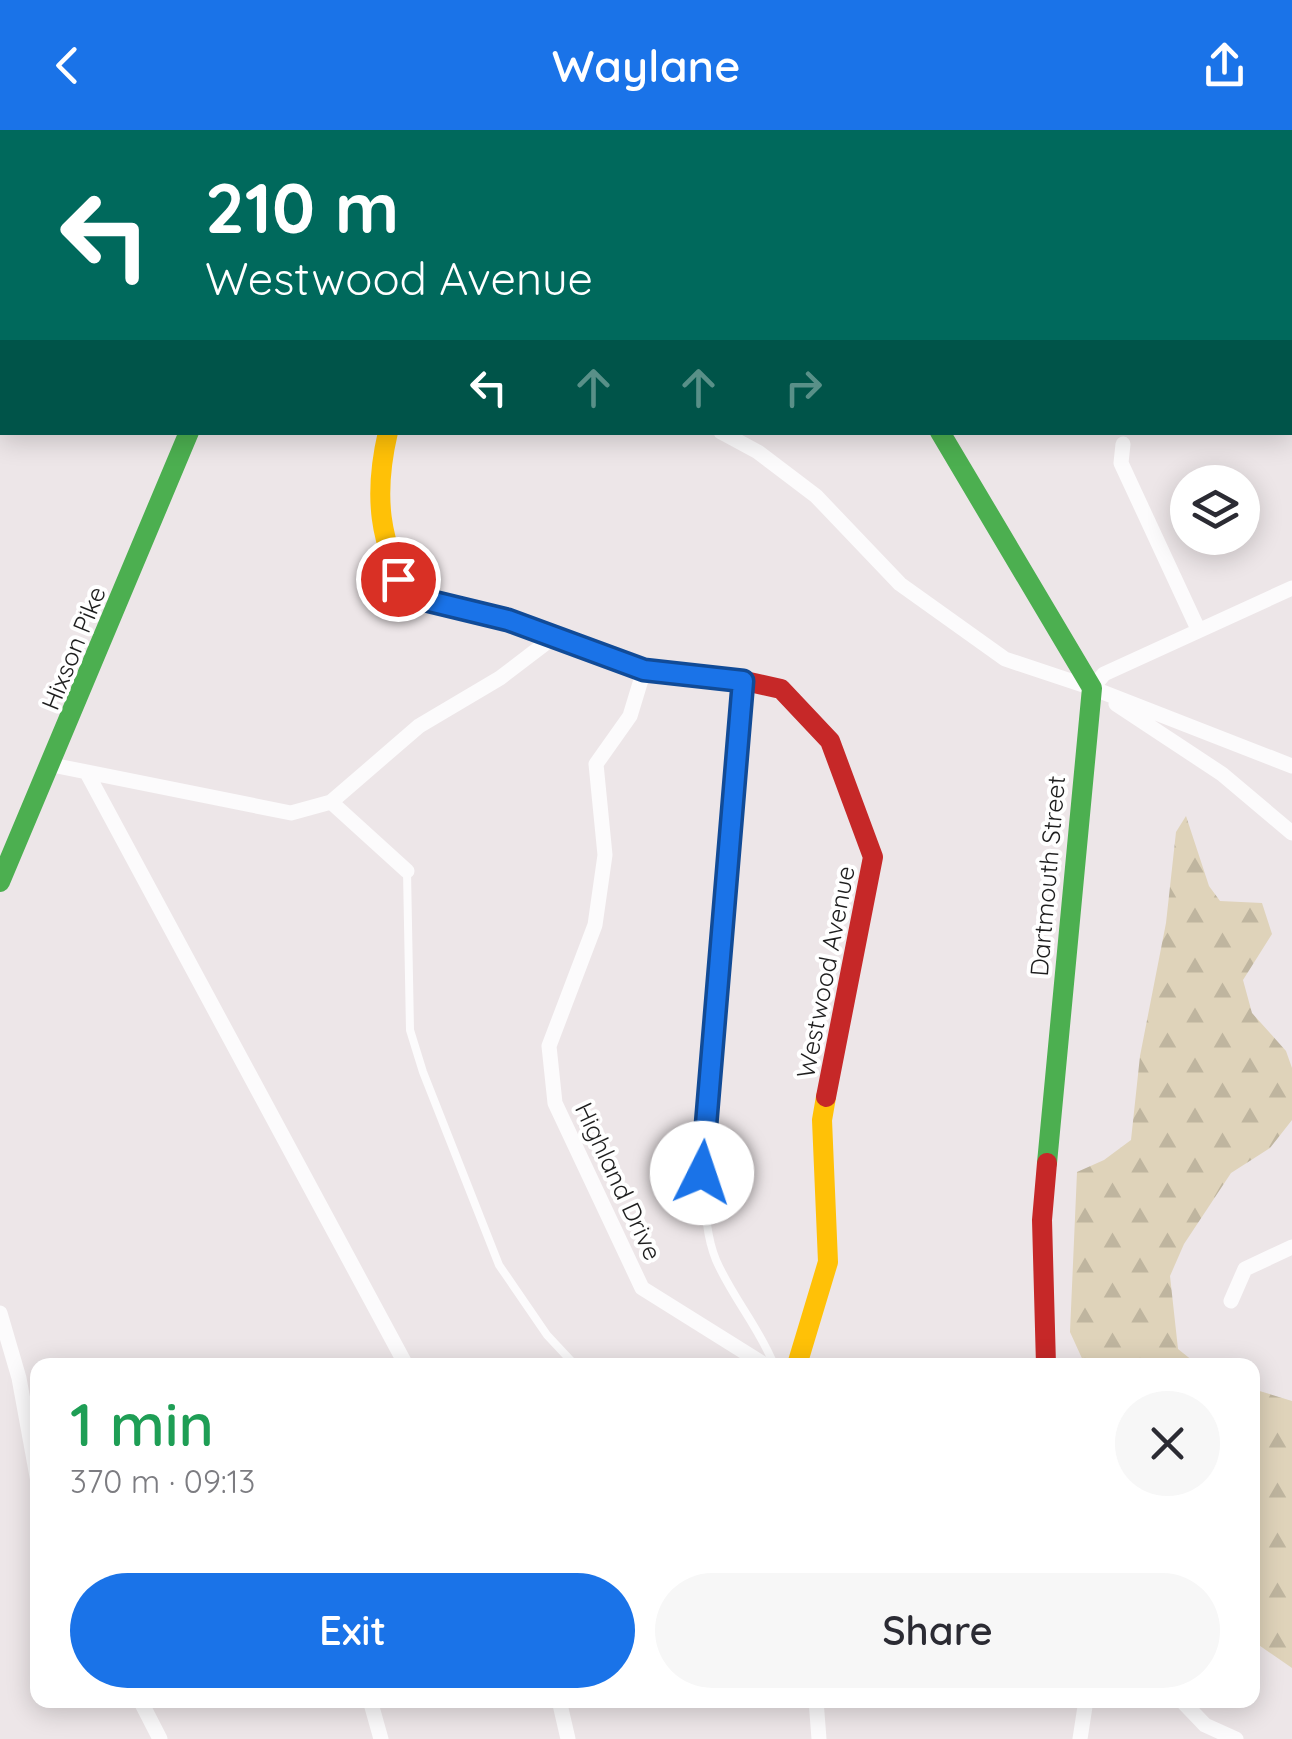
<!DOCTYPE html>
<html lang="en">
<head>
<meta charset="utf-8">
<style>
  body { margin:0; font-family:Quicksand,sans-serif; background:#f7f7f7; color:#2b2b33; height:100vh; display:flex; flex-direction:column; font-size:38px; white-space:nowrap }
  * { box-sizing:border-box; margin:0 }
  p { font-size:32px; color:#7c7c81 }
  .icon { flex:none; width:55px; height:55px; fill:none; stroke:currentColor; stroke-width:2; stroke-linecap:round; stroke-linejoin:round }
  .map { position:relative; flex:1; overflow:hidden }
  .panel { position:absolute; left:30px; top:1228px; width:1230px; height:350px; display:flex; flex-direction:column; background:#fff; border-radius:20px; box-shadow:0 5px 25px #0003 }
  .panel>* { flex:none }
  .banner { position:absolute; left:0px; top:0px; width:1292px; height:305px; box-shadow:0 5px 25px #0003; background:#00695c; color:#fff; overflow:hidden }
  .tools { position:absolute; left:1170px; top:335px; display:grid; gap:20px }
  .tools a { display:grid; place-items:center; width:90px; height:90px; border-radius:50%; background:#fff; box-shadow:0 5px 25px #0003; font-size:50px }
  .pin { position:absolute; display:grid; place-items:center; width:85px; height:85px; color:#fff; margin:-42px; border:5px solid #fff; border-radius:50%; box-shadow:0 2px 10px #0007 }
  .me { position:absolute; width:110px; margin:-55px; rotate:4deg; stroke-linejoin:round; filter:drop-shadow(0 0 8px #0008) }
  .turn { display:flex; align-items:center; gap:35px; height:210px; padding:0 40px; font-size:45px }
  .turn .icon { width:130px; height:130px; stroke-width:2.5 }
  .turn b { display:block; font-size:70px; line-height:85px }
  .lanes { display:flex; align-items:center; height:95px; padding:0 40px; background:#0003; justify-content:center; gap:50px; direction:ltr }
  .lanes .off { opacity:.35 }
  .round { display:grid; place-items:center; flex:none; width:105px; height:105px; border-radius:52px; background:#f7f7f7 }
  .overview { display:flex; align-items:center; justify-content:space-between; height:170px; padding:0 40px }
  h1 { font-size:60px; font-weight:600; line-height:75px; color:#1e9e55 }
  .button { display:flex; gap:20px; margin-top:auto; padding:20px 40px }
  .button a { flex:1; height:115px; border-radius:60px; background:#1a73e8; color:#fff; font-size:40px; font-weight:600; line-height:115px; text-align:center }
  .button a+a { background:#f7f7f7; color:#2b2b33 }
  header { display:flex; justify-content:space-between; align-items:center; height:130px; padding:0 40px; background:#1a73e8; color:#fff; font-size:45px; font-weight:600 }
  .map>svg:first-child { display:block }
  .forest { fill:url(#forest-firs) }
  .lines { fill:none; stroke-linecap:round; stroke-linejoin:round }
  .lane { stroke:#fcfbfc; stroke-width:8 }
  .street { stroke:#fcfbfc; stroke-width:15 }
  .fast { stroke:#4caf50; stroke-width:20 }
  .slow { stroke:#ffc107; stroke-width:20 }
  .jam { stroke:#c62828; stroke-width:20 }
  .route-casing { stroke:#114b97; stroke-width:25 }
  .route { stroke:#1a73e8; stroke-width:18 }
  .labels { text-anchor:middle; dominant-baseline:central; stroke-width:8; stroke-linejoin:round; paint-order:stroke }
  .street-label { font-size:25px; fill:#1e1e1e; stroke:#fff }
</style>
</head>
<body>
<header><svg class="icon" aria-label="back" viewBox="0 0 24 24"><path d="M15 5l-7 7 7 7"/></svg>Waylane<svg class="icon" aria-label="share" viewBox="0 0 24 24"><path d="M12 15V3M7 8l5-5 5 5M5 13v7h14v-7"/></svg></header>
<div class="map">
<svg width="1292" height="1609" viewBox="0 0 1292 1609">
  <defs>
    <pattern id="forest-firs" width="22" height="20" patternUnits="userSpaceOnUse" patternTransform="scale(2.5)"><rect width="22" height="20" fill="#dfd3ba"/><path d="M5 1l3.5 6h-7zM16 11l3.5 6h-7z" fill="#bfb59f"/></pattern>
  </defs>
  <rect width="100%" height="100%" fill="#ede6e8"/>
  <!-- forest -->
  <path class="forest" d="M 1186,686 L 1209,756 L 1220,771 L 1262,773 L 1272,804 L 1243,850 L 1252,883 L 1286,921 L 1292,938 L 1292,990 L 1270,1018 L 1231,1043 L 1184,1114 L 1170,1146 L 1178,1219 L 1198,1235 L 1085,1235 L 1070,1202 L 1077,1042 L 1104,1030 L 1131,1010 L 1140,926 L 1166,793 L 1176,702 Z
    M 1253,1259 L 1292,1271 L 1292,1538 L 1253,1511 Z"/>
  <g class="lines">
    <!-- lane -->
    <path class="lane" d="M 743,553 L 703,1043 C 705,1072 705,1103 716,1130 C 732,1167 759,1197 774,1235
      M 407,741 L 410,900 L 423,942 L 499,1135 L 547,1205 L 575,1235"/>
    <!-- street -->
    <path class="street" d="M 764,0 L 765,2
      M 948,0 L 950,2
      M 1143,0 L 1145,2
      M 18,2 L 19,0
      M 0,43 L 2,38
      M 1290,98 L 1292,98
      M 1290,280 L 1292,279
      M 721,302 L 758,322 L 816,366 L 900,454 L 1005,529 L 1092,558 L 1292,636
      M 1123,314 L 1121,333 L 1198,499
      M 644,540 L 630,586 L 596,634 L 605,725 L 595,795 L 549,916 L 555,973 L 642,1158 L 765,1235
      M 1092,558 L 1104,544 L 1292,458
      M 1116,574 L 1222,644 L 1292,703
      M 52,635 L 291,683 L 331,672 L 419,596 L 500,548 L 555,506
      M 87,643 L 406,1235
      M 331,672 L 407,741
      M 1231,1171 L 1245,1139 L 1292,1117
      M 0,1183 L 19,1248 L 38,1352
      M 140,1570 L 160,1609
      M 370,1570 L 381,1609
      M 559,1570 L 568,1609
      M 816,1570 L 819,1609
      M 1181,1570 L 1205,1595 L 1236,1609
      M 1080,1609 L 1086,1570"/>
    <!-- fast -->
    <path class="fast" d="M 323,2 L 324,0
      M 940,302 L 1092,558 L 1047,1033
      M 0,752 L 189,302"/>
    <!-- slow -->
    <path class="slow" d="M 388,302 C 374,362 377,416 413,467 L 508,490 L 644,540 L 745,551
      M 797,1235 L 828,1132 L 822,990 L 826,967"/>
    <!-- jam -->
    <path class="jam" d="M 745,551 L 781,559 L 830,611 L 873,727 L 826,967
      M 1046,1235 L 1042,1090 L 1047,1033"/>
  </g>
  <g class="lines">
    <defs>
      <path id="route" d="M 398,449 L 413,467 L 508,490 L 644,540 L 743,551 L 702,1043"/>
    </defs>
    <!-- route casing -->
    <use href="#route" class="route-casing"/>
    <!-- route -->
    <use href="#route" class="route"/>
  </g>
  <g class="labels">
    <!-- street labels -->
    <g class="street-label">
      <text transform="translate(73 518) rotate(-68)">Hixson Pike</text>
      <text transform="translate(1047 746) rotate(-85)">Dartmouth Street</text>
      <text transform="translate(825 842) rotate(-79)">Westwood Avenue</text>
      <text transform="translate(619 1051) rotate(65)">Highland Drive</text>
    </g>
  </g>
</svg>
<div class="tools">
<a><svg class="icon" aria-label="layers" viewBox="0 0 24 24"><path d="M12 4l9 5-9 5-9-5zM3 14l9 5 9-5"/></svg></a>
</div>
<div class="pin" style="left:398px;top:449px;background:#d93025"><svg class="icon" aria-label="arrive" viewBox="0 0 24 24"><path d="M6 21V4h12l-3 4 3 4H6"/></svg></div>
<svg class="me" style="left:702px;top:1043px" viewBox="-20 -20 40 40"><circle r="19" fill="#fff"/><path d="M0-13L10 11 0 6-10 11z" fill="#1a73e8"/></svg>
<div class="banner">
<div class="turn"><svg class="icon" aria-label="left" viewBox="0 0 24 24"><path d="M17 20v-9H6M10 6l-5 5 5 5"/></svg><div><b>210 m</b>Westwood Avenue</div></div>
<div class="lanes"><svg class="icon" aria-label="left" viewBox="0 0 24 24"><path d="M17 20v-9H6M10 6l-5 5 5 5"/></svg><svg class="icon off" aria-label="ahead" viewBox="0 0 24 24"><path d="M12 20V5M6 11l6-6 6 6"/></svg><svg class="icon off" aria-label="ahead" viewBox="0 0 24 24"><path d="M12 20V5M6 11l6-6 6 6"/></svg><svg class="icon off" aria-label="right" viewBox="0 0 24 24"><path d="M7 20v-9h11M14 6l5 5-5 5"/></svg></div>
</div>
<section class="panel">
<div class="overview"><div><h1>1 min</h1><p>370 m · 09:13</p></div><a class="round"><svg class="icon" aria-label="close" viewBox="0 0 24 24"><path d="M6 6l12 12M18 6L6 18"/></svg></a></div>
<div class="button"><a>Exit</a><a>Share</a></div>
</section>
</div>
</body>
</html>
